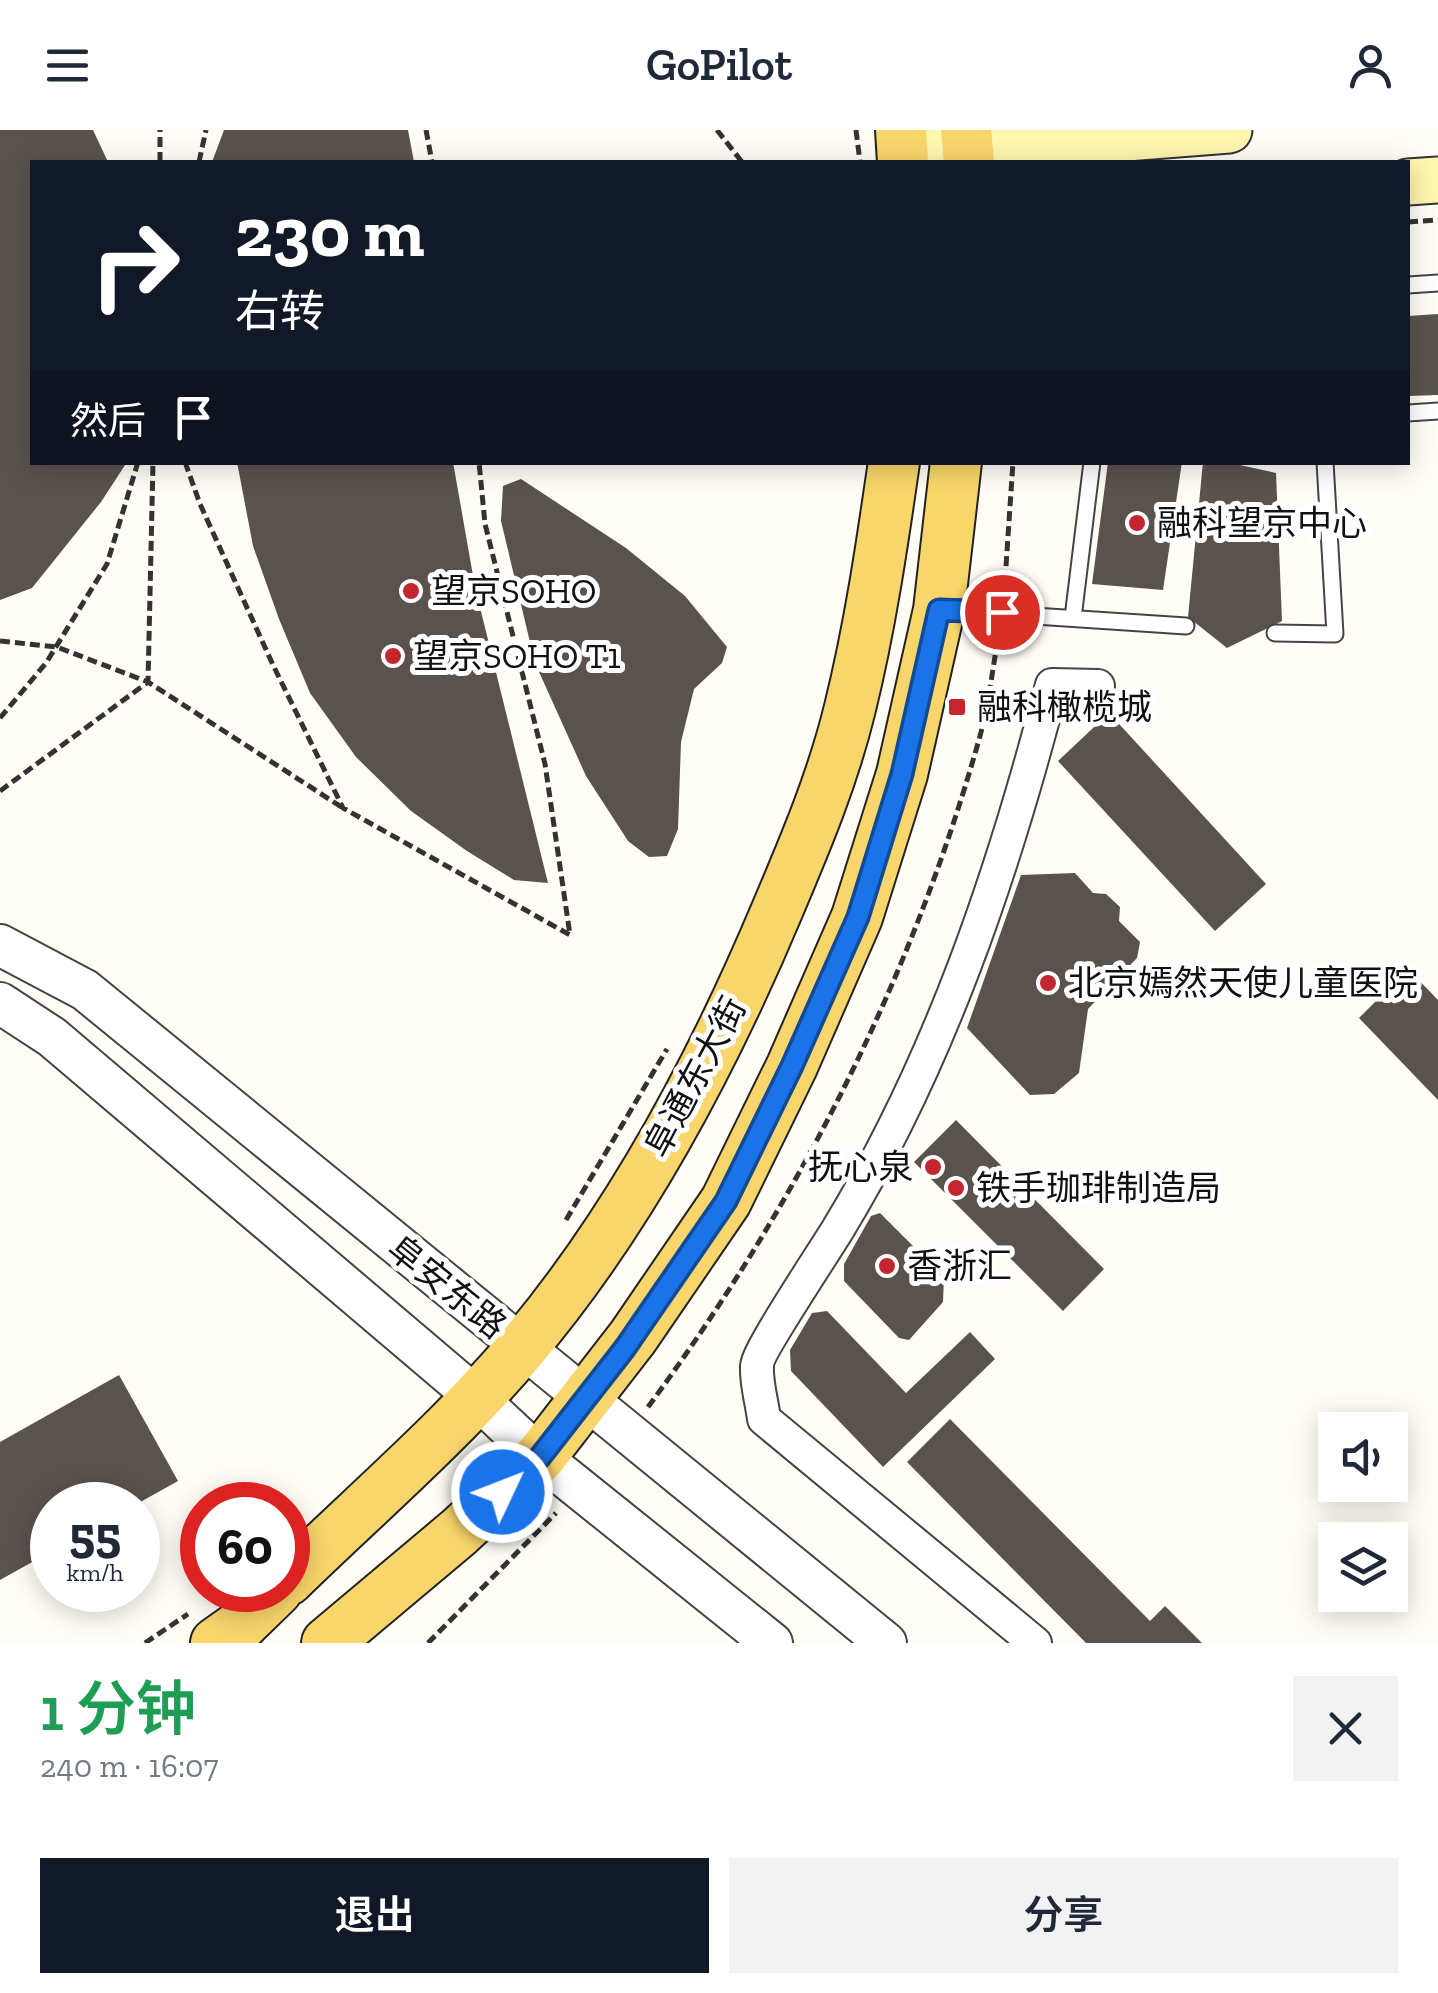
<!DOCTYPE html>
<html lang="zh">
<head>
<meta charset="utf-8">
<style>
  body { margin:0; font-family:"Zilla Slab","Noto Sans SC",serif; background:#f2f2f3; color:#1f2937; height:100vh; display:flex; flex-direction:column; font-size:38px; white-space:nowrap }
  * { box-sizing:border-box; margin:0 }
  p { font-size:32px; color:#747a83 }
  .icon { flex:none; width:55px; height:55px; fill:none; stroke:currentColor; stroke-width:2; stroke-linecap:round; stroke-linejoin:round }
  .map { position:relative; height:1513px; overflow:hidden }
  .side { display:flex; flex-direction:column; background:#fff; flex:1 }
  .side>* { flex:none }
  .top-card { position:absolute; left:30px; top:30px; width:1380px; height:305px; border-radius:0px; box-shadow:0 5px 25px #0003; background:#111827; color:#fff; overflow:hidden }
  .buttons { position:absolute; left:1318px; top:1282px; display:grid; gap:20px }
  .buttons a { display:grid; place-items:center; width:90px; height:90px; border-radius:0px; background:#fff; box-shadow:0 5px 25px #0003; font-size:50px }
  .speed { position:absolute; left:30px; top:1352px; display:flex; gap:20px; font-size:50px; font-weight:700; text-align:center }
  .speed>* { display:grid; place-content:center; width:130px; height:130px; border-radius:50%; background:#fff; box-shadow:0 5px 25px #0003; line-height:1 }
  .speed small { font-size:25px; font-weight:400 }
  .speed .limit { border:15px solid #d22; background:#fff; color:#111 }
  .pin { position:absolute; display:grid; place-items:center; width:85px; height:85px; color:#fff; margin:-42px; border:5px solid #fff; border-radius:50%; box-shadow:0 2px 10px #0007 }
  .me { position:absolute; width:110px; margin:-55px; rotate:47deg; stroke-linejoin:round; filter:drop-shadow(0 0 8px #0008) }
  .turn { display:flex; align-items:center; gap:35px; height:210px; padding:0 40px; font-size:45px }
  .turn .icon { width:130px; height:130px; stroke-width:2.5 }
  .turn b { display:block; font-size:70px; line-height:85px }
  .then { display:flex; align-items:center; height:95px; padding:0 40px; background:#0003; gap:20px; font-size:38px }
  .round { display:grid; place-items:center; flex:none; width:105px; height:105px; border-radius:0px; background:#f2f2f3 }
  .head { display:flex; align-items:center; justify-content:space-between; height:170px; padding:0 40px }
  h1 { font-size:60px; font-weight:600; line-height:75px; color:#1e9e55 }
  .action { display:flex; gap:20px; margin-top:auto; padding:20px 40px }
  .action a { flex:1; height:115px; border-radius:0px; background:#111827; color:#fff; font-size:40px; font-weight:600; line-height:115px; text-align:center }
  .action a+a { background:#f2f2f3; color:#1f2937 }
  header { display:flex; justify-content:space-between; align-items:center; height:130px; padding:0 40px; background:#fff; font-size:45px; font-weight:600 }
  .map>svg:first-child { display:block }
  .building { fill:#5a524d }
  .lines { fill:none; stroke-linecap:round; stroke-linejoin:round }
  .service-casing { stroke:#444; stroke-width:19 }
  .minor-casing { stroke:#444; stroke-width:36 }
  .tertiary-casing { stroke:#444; stroke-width:44 }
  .secondary-casing { stroke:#333; stroke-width:49 }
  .primary-casing { stroke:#222; stroke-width:54 }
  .path { stroke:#333; stroke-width:5; stroke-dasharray:10 5; stroke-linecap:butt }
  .service { stroke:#fff; stroke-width:15 }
  .minor { stroke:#fff; stroke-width:32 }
  .tertiary { stroke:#fff; stroke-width:40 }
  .secondary { stroke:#fff6b0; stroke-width:45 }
  .primary { stroke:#f9d66b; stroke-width:50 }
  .route-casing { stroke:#114b97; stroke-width:25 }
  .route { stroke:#1a73e8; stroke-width:18 }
  .poi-dot { fill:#c4262e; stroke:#fff; stroke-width:4 }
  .labels { text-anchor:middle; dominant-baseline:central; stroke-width:10; stroke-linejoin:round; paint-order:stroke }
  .poi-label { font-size:35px; fill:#111; stroke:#fff; text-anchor:start }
  .street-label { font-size:35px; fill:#111; stroke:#fff }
</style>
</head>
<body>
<header><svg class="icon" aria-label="menu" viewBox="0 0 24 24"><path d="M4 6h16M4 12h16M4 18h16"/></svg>GoPilot<svg class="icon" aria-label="person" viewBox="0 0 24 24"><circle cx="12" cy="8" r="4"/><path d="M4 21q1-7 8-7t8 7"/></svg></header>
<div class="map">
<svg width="1438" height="1513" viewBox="0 0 1438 1513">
  <rect width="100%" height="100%" fill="#fffdf5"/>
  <!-- building -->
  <path class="building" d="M 0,0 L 93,0 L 108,32 L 32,32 L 32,332 L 127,332 L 101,372 L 32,458 L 0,470 Z
    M 224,0 L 408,0 L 414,32 L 212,32 Z
    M 1438,184 L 1438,265 L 1408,266 L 1408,186 Z
    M 237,332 L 453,332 L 475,457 L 548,753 L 514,750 L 467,721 L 411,681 L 356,627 L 310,563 L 279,489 L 253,416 Z
    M 1108,332 L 1182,332 L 1163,460 L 1092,454 Z
    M 1203,332 L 1226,332 L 1276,343 L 1282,491 L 1227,518 L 1188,487 Z
    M 521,349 L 626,418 L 685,466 L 727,517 L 722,533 L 694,559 L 681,612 L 678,699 L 667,726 L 649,727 L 628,711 L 586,646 L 535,533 L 501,391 L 503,356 Z
    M 1109,583 L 1266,754 L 1215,801 L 1058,631 Z
    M 1075,743 L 1093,763 L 1106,764 L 1120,777 L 1119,791 L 1140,812 L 1137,828 L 1088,879 L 1079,943 L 1054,964 L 1030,965 L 967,898 L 1021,745 Z
    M 1408,839 L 1438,870 L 1438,970 L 1359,888 Z
    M 956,990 L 1104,1139 L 1063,1181 L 914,1032 Z
    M 880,1083 L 944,1147 L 943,1172 L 909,1210 L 899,1208 L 844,1151 L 844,1134 L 871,1086 Z
    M 827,1181 L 906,1263 L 970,1202 L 995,1229 L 883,1337 L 791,1241 L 790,1220 L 812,1183 Z
    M 119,1245 L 178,1351 L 135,1375 L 52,1375 L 52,1421 L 0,1450 L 0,1312 Z
    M 950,1289 L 1150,1491 L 1165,1476 L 1202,1513 L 1086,1513 L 907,1332 Z"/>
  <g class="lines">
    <defs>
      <path id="service" d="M 1408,155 L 1438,153
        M 1408,283 L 1438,281
        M 943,480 L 1186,496
        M 1073,488 L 1092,332
        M 1275,503 L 1335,504 L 1325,332"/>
      <path id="minor" d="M 1035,1513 L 764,1289 C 762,1272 756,1253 757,1236 C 757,1222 826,1119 838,1099 C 940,931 1003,744 1052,555 L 1098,556"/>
      <path id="tertiary" d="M 0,815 L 85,860 L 886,1513
        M 0,873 L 52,907 L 477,1268 L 540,1327 L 772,1513"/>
      <path id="secondary" d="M 902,18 L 1049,14 L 1229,0
        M 1408,52 L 1438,50"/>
      <path id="primary" d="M 901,0 L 903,32
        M 966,0 L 969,32
        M 288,1450 C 365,1375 449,1303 519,1221 C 629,1092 713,933 778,778 C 806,712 833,648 850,578 C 870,497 882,415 894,332
        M 216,1513 L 240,1496 L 277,1460
        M 327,1513 L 459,1402 L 540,1327 L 633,1207 L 726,1071 L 792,936 L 857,787 L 902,644 L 939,480 L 956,332"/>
    </defs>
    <!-- service casing -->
    <use href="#service" class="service-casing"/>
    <!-- minor casing -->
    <use href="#minor" class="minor-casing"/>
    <!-- tertiary casing -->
    <use href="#tertiary" class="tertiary-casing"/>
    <!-- secondary casing -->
    <use href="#secondary" class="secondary-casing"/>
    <!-- primary casing -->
    <use href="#primary" class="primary-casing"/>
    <!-- path -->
    <path class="path" d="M 426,0 L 432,32
      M 717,0 L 742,32
      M 856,0 L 860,32
      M 160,32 L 160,0
      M 199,32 L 206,0
      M 1408,92 L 1438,90
      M 185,332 L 200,374 L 273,535 L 343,678 L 570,805 L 545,634 L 485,394 L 479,332
      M 1004,466 L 1013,332
      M 0,511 L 57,517 L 148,552 L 343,678
      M 0,588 L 46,533 L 107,434 L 138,332
      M 0,661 L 148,552 L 153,332
      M 566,1090 L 667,919
      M 648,1277 C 797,1075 912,849 980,606 C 989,572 993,536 999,502
      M 145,1513 L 188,1484
      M 428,1513 L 556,1383"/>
    <!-- service -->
    <use href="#service" class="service"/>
    <!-- minor -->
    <use href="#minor" class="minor"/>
    <!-- tertiary -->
    <use href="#tertiary" class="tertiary"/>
    <!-- secondary -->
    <use href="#secondary" class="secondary"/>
    <!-- primary -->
    <use href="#primary" class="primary"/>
  </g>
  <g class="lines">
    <defs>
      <path id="route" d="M 502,1362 L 540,1327 L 625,1218 L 726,1071 L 792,936 L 858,787 L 902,644 L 939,480 L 1002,482"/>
    </defs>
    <!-- route casing -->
    <use href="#route" class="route-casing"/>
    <!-- route -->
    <use href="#route" class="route"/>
  </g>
  <!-- markers -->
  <g class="poi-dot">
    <circle cx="1137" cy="393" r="10"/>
    <circle cx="411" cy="461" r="10"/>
    <circle cx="393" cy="526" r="10"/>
    <rect x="947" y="567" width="20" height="20" rx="5"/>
    <circle cx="1048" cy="853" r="10"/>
    <circle cx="933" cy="1037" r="10"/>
    <circle cx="956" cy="1058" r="10"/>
    <circle cx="887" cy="1136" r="10"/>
  </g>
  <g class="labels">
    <!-- poi labels -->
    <g class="poi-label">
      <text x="1157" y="393">融科望京中心</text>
      <text x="431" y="461">望京SOHO</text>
      <text x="413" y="526">望京SOHO T1</text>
      <text x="977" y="577">融科橄榄城</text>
      <text x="1068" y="853">北京嫣然天使儿童医院</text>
      <text x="913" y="1037" text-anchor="end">抚心泉</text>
      <text x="976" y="1058">铁手珈琲制造局</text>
      <text x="907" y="1136">香浙汇</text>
    </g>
    <!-- street labels -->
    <g class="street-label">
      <text transform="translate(695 947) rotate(-62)">阜通东大街</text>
      <text transform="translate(447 1157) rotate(39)">阜安东路</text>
    </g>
  </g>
</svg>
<div class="buttons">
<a><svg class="icon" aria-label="sound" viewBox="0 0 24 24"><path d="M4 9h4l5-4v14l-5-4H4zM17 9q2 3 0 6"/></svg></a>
<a><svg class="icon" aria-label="layers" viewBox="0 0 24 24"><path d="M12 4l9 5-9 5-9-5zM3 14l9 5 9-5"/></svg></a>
</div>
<div class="speed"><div>55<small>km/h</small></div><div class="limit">60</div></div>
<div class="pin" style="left:1002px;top:482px;background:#d93025"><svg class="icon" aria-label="arrive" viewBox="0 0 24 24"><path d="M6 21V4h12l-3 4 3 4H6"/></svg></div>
<svg class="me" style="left:502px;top:1362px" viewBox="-20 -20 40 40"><circle r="17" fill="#1a73e8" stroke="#fff" stroke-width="3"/><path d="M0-11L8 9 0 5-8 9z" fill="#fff"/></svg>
<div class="top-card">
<div class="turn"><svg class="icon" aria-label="right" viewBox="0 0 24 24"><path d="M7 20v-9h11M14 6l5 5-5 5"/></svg><div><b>230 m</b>右转</div></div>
<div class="then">然后<svg class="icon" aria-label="arrive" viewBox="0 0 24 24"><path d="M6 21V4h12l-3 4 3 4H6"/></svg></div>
</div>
</div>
<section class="side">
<div class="head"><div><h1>1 分钟</h1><p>240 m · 16:07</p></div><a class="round"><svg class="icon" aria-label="close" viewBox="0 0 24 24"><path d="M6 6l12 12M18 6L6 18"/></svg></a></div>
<div class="action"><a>退出</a><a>分享</a></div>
</section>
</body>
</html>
